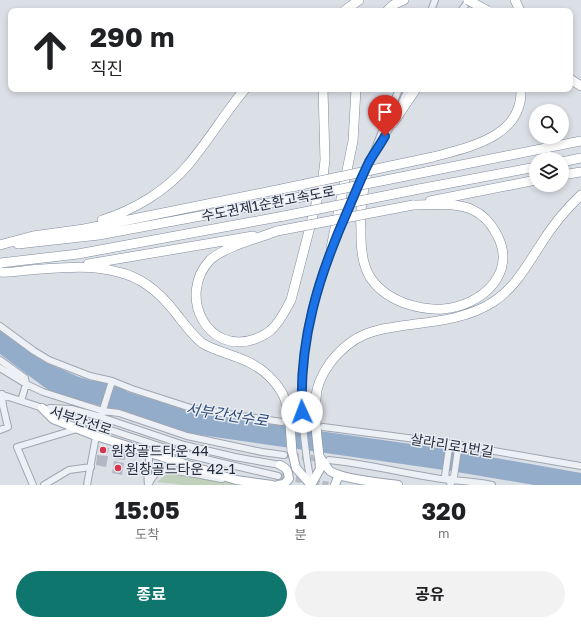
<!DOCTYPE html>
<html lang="ko">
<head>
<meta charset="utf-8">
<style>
  body { margin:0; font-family:"Golos Text","Noto Sans KR",sans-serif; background:#f2f2f2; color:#202124; height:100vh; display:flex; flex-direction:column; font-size:15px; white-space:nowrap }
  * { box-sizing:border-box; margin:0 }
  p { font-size:13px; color:#757577 }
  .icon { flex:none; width:22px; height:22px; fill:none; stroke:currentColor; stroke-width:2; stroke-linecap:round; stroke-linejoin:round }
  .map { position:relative; height:485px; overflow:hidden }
  .sheet { display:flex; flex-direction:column; background:#fff; flex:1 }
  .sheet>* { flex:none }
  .guide { position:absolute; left:8px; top:8px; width:565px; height:84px; border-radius:8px; box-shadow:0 2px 6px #0003; background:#fff; color:#202124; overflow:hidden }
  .tools { position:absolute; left:529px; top:104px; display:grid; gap:8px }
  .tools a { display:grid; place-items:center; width:40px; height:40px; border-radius:50%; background:#fff; box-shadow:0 2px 6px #0003; font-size:20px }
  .pin { position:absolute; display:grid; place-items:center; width:34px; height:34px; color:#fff; margin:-41px -17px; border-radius:50% 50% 50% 0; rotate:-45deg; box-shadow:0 0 4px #0007 }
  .pin .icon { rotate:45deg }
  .me { position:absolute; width:44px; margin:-22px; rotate:358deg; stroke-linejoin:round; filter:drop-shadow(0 0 3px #0008) }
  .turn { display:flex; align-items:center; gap:14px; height:84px; padding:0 16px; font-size:18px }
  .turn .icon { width:52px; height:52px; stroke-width:2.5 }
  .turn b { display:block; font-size:28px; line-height:34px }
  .eta { display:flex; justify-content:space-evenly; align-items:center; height:68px; text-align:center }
  .eta b { font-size:24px; font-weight:700; line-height:28px }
  .primary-button { display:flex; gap:8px; margin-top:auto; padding:8px 16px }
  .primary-button a { flex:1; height:46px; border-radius:24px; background:#0f766e; color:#fff; font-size:16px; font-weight:700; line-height:46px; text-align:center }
  .primary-button a+a { background:#f2f2f2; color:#202124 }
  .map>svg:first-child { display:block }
  .green { fill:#c0d1bb }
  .water { fill:#93acc9 }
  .building { fill:#b2b8c3 }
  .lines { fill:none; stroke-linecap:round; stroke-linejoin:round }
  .minor-tunnel { stroke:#b6bbc4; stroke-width:6; stroke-dasharray:6 3; stroke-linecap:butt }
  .minor-casing { stroke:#a0a6b0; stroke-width:8 }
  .major-casing { stroke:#99a3b3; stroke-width:10 }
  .highway-casing { stroke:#818c9e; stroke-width:10 }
  .minor { stroke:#edf0f5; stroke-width:6 }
  .major { stroke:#fff; stroke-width:8 }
  .highway { stroke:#fff; stroke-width:9 }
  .highway-bridge-casing { stroke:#818c9e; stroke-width:10; stroke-linecap:butt }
  .highway-bridge { stroke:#fff; stroke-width:9 }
  .route-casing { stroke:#114b97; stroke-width:10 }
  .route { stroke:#1a73e8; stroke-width:7 }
  .poi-dot { fill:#d6354b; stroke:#eaeef4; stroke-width:1.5 }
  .labels { text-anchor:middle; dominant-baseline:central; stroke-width:3; stroke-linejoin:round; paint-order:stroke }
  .street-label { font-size:14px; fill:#242d3d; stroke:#eaeef4 }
  .poi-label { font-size:14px; fill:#242d3d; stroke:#eaeef4; text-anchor:start }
  .water-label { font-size:15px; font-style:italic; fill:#2c4a73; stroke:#eaeef4 }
</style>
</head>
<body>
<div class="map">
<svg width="581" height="485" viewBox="0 0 581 485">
  <rect width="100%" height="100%" fill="#dbdfe6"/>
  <!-- green -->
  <path class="green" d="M 167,474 L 250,485 L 184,485 L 157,482 Z"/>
  <!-- water -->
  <path class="water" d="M 0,331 L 45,362 L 79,377 L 93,381 L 102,380 L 121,387 L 128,392 L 190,411 L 206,415 L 446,449 L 581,473 L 581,485 L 534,485 L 451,471 L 187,433 L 124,412 L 55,394 L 44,387 L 0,354 Z"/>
  <!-- building -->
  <path class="building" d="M 99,446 L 109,448 L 108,453 L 98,452 Z
    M 116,447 L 126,450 L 125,460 L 115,459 Z
    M 97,455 L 108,456 L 106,467 L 96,465 Z
    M 114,461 L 124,463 L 122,475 L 112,473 Z"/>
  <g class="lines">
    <!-- minor-tunnel -->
    <path class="minor-tunnel" d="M 288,422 L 318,426
      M 284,455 L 322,459
      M 278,476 L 330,485"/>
    <defs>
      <path id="minor" d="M 431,11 L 435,0
        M 461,11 L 469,0
        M 400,107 L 408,89
        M 378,147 L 394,121
        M 368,166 L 399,89
        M 336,237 L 360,183
        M 0,326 L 34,351 L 49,360 L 90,376 L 112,381 L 132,389 L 194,409 L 282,422
        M 0,360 L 25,378 L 26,384 L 21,401
        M 0,368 L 26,384 L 43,392 L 103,411 L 119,413 L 187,436 L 262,452 L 284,455
        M 0,394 L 184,454 L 278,476
        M 50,408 L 71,409 L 101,417 L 184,445 L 235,457 L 280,465
        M 102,413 L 112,381
        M 323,427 L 454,444 L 581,466
        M 0,430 L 8,427 L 3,406 L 2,394
        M 329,460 C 370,464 409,475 449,480 C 463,481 478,482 492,485
        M 449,480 L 454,477 L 458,449 L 454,444
        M 311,483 C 295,403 300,321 333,245
        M 148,484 C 146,474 150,464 149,453
        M 33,485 L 17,447 L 77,429
        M 44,485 L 69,470 L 91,467
        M 87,485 L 96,436
        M 148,485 C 151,480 154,473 160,471 C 172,468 208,477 222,479
        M 451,485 L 449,480 L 445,476 L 449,448 L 454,444"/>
      <path id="major" d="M 42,408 L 53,419 L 96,436 L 236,480 L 272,485
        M 292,451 L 296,468 L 311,485
        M 319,456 C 323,461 326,467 330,471 C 341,479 383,483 398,485
        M 278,485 L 284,484 L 289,479 C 288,471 287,468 280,465
        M 311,485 L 320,469 L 319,456
        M 335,485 L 338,477 L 342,476"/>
      <path id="highway" d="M 515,0 L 520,11
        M 344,11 L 359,0
        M 387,11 L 393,5 L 404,0
        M 570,79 L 581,86
        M 393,123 L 416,89
        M 433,157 C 469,147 523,137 521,89
        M 369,162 C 366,178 362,194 361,210 C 360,217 361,224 361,231 C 360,267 369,289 404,303 C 416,307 430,310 443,309 C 481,306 519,273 496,233 C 491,224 484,215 473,210 C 457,202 431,205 413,205
        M 562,162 L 581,158
        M 426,172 L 581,141
        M 562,175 L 581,172
        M 419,189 L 536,167
        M 430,201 L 536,180
        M 102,220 C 134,210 166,191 188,165 C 209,140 225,113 245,89
        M 277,231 C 259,238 224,247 210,260 C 177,295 207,356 255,339 C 260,337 267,334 271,330 C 280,322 285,311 291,300 L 323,177 L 325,160 L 323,89
        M 18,244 L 99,235 L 291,199
        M 0,245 L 33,236 L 84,229 L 296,186
        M 331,248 L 353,141 L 356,89
        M 0,263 L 78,254 L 284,216
        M 88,264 L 253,236
        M 0,272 C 10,273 20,271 30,270 C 59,268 89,264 118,272 C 141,277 160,293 174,311 C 183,322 191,334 202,343 C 213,350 227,353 239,358 C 256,364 271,375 281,391 C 291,408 290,432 292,451
        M 319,456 C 317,437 314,418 316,399 C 316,386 323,373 330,363 C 354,331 378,329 415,324 C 441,321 470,317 493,302 C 515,288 527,265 541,244 C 552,226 565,210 581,195"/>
    </defs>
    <!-- minor casing -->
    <use href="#minor" class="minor-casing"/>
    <!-- major casing -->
    <use href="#major" class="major-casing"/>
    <!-- highway casing -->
    <use href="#highway" class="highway-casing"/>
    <!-- minor -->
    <use href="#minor" class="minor"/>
    <!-- major -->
    <use href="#major" class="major"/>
    <!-- highway -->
    <use href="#highway" class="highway"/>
    <defs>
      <path id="highway-bridge" d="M 468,0 L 488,11
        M 296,186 L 433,157
        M 291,199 L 426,172
        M 284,216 L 419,189
        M 277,231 L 413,205"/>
    </defs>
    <!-- highway-bridge casing -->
    <use href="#highway-bridge" class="highway-bridge-casing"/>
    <!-- highway-bridge -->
    <use href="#highway-bridge" class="highway-bridge"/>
  </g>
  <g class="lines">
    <defs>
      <path id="route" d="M 302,412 C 299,340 318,278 347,212 C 354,196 361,178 369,162 C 374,153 380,145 385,136"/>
    </defs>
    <!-- route casing -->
    <use href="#route" class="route-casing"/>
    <!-- route -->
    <use href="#route" class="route"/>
  </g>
  <!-- markers -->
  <g class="poi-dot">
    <circle cx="103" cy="450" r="4"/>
    <circle cx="118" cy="468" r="4"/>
  </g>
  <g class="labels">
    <!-- street labels -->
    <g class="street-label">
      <text transform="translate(268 203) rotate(-11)">수도권제1순환고속도로</text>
      <text transform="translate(81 420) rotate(18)">서부간선로</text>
      <text transform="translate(452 445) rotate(9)">살라리로1번길</text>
    </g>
    <!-- poi labels -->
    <g class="poi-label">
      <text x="111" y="450">원창골드타운 44</text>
      <text x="126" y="468">원창골드타운 42-1</text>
    </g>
    <!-- water labels -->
    <g class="water-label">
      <text transform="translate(227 414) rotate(9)">서부간선수로</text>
    </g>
  </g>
</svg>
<div class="tools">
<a><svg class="icon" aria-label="search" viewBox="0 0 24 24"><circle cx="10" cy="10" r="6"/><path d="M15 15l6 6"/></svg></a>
<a><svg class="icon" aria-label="layers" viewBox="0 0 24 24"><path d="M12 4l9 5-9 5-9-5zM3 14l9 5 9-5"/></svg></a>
</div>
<div class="pin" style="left:385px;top:136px;background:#d93025"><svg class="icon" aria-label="arrive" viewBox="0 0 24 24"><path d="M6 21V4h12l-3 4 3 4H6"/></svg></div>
<svg class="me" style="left:302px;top:412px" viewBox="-20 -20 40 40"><circle r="19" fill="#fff"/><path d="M0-13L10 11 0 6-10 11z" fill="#1a73e8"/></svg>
<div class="guide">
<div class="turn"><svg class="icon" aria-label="ahead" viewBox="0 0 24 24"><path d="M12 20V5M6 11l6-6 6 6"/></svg><div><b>290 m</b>직진</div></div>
</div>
</div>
<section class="sheet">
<div class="eta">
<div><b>15:05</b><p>도착</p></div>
<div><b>1</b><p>분</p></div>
<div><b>320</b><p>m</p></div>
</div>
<div class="primary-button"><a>종료</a><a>공유</a></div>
</section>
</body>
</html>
